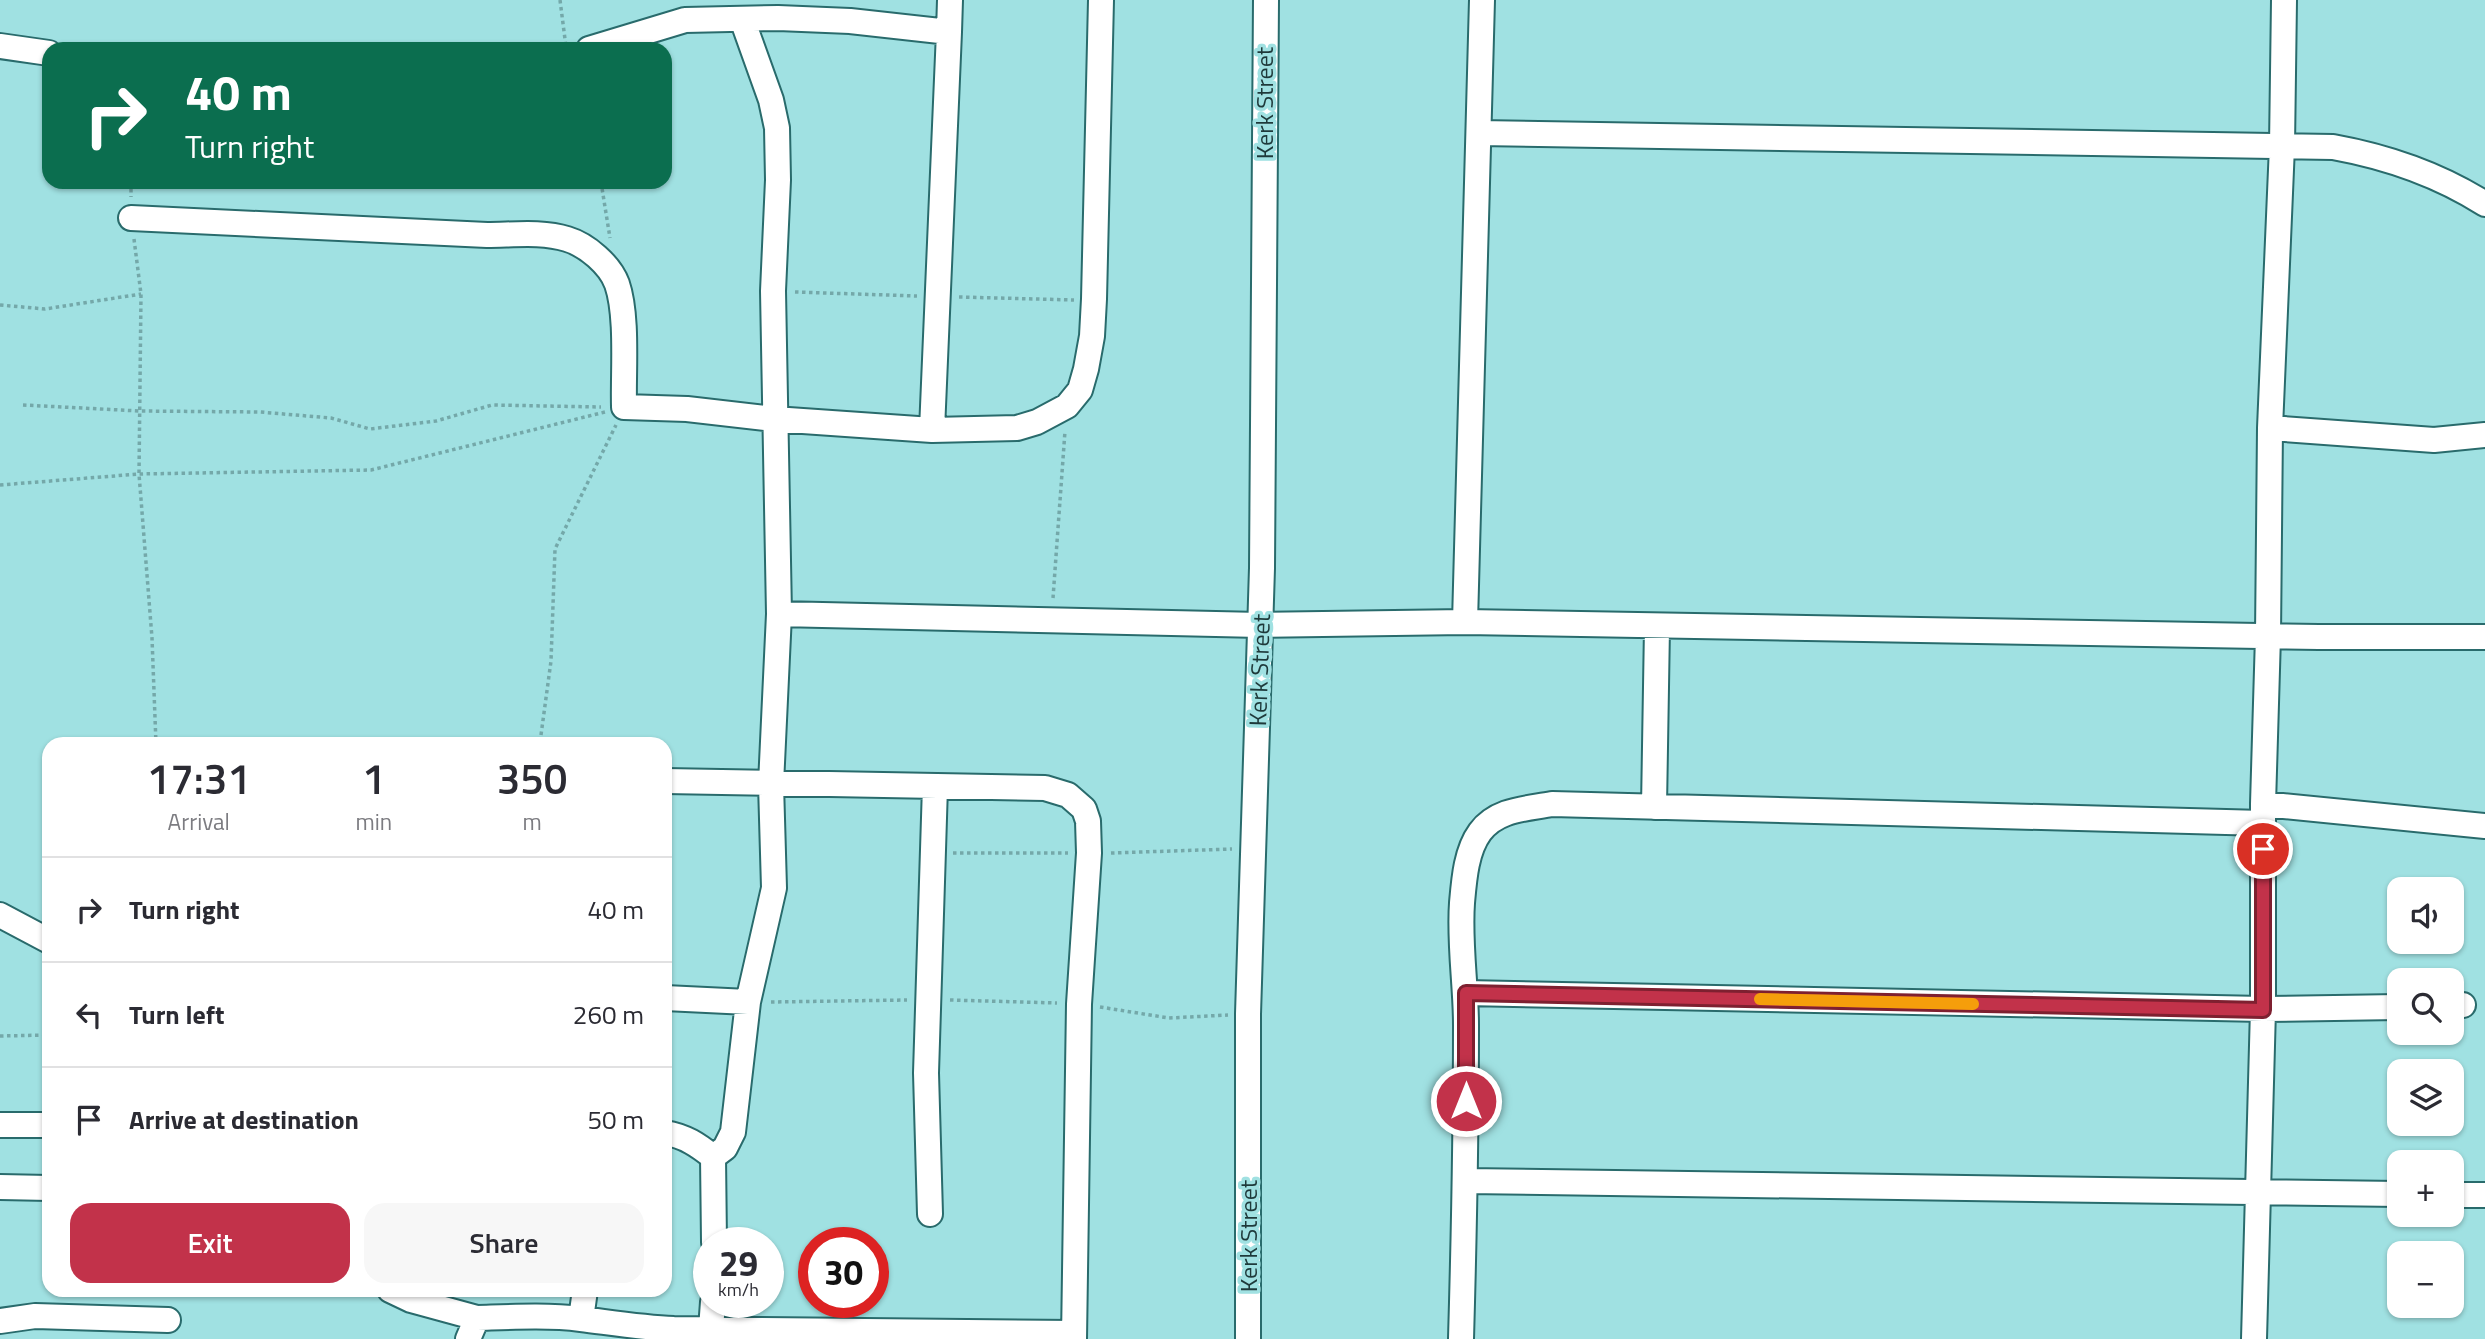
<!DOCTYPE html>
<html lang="en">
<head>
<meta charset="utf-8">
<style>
  body { margin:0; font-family:"Titillium Web",sans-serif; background:#f7f7f7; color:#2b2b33; height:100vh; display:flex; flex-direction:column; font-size:26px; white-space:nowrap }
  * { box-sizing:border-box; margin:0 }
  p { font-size:23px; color:#7c7c81 }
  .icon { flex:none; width:38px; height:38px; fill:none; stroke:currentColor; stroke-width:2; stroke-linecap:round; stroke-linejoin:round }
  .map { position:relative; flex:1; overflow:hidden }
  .drawer { position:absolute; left:42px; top:737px; width:630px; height:560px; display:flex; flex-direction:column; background:#fff; border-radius:21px; box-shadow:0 2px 5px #0004 }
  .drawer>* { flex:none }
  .guide { position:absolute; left:42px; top:42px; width:630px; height:147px; border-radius:21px; box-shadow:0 2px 5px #0004; background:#0b6e4f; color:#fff; overflow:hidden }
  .fabs { position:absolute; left:2387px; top:877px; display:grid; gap:14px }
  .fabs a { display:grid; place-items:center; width:77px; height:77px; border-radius:14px; background:#fff; box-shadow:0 2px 5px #0004; font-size:35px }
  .speed { position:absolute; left:693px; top:1227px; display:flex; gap:14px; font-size:35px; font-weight:700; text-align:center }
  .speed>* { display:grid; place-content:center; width:91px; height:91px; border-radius:50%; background:#fff; box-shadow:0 2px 5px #0004; line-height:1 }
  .speed small { font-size:18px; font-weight:400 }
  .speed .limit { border:10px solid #d22; background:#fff; color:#111 }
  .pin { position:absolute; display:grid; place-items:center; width:60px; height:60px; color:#fff; margin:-30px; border:4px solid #fff; border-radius:50%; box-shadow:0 2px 7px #0007 }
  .me { position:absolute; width:77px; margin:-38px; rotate:0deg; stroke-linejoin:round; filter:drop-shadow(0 0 5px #0008) }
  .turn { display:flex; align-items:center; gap:24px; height:147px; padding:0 28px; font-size:32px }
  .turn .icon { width:91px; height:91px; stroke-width:2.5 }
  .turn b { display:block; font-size:49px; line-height:60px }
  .eta { display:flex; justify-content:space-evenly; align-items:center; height:119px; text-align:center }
  .eta b { font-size:42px; font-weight:600; line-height:49px }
  .action { display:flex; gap:14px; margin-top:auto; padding:14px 28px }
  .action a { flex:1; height:80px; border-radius:21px; background:#c2324a; color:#fff; font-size:28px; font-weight:600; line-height:80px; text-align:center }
  .action a+a { background:#f7f7f7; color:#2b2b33 }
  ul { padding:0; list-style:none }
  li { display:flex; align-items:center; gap:21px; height:105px; padding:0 28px; border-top:2px solid #e1e1e2 }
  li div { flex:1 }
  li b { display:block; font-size:26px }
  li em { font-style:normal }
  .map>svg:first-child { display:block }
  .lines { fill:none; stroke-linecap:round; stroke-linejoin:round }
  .street-casing { stroke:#296b6c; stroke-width:28 }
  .path { stroke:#74a8a9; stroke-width:3.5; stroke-dasharray:3.5 3.5; stroke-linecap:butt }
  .street { stroke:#fff; stroke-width:24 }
  .route-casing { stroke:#7e2030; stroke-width:18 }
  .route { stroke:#c2324a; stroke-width:12 }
  .slow { stroke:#f59e0b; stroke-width:12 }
  .labels { text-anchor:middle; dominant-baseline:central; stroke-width:7; stroke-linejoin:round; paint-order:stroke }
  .street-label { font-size:24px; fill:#1e393a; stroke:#a0e1e2 }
</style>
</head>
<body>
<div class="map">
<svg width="2485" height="1339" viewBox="0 0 2485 1339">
  <rect width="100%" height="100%" fill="#a0e1e2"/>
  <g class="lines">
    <defs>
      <path id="street" d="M 742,19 L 771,100 L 777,128 L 778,180 L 773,291 L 779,614 L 1260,625 L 1465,622 L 2319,637 L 2485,637
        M 0,46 L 49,53
        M 589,49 L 685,20 L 778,18 L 850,21 L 949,32 L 950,0
        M 1479,133 L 2333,147 C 2388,157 2438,174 2485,204
        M 131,218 L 487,235 C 512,235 542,231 567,239 C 587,245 610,265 617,284 C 628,316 623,372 624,407 L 687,409 L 774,419 L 932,430 L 1017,428 L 1037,422 L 1067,406 L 1080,390 L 1086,369 L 1092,336 L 1094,299 L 1101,0
        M 2270,428 L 2434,440 L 2485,435
        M 932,430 L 949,32
        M 1465,622 L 1482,0
        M 665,781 L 1045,788 L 1068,795 L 1084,809 L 1088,821 L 1089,853 L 1079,1004 L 1074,1339
        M 2263,804 L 2485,826
        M 1654,807 L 1657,627
        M 0,915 L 49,941
        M 1466,993 L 2263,1009 L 2399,1007
        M 665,998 L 748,1002
        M 2452,1006 L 2463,1005
        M 0,1125 L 49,1125
        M 665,1133 C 685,1136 698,1145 713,1157
        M 713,1157 L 725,1148 L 733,1132 L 748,1002 L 774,888 L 771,784 L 779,614
        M 713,1157 L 714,1242
        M 1466,1181 L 2399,1194
        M 0,1187 L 49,1188
        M 2452,1195 L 2485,1195
        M 930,1214 L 926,1073 L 935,786
        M 390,1290 L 411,1300 L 477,1318
        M 581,1319 L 585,1290
        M 0,1321 L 35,1316 L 168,1320
        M 711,1329 L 713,1302
        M 468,1339 L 477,1318 C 511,1317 547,1315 581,1319 C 613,1323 643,1328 674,1329 L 1074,1333
        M 1248,1339 L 1248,1014 L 1262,568 L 1266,0
        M 1461,1339 C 1464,1234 1466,1130 1466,1025 C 1466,985 1459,943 1462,903 C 1464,880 1466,851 1480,832 C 1497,809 1526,809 1552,804 L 2263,823
        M 2254,1339 L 2263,1009 L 2263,804 L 2268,636 L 2270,428 L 2282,146 L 2284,0"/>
    </defs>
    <!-- street casing -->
    <use href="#street" class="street-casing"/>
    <!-- path -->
    <path class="path" d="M 560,0 L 566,47
      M 131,182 L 131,197
      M 601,182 L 610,238
      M 134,239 L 141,294 L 139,474 L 152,638 L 156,744
      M 795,292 L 917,296
      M 959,297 L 1074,300
      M 0,305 L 45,309 L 141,294
      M 23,405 L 140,411 L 260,412 L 331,418 L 370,429 L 436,421 L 492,405 L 601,407
      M 0,485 L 139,474 L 371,470 L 605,412
      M 1053,598 L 1065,431
      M 541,735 L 551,661 L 555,549 L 616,425
      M 953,853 L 1068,853
      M 1111,853 L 1232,849
      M 950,1000 L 1057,1003
      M 771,1002 L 907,1000
      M 1100,1007 L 1169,1018 L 1228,1015
      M 0,1036 L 49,1035"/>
    <!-- street -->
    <use href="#street" class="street"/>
  </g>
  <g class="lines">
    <defs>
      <path id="route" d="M 1466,1101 L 1466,993 L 2263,1010 L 2263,849"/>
    </defs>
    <!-- route casing -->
    <use href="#route" class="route-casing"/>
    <!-- route -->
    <use href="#route" class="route"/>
    <!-- slow -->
    <path class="slow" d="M 1760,999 L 1973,1004"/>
  </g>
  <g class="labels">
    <!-- street labels -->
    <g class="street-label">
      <text transform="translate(1264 103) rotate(-90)">Kerk Street</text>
      <text transform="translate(1259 670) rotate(-88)">Kerk Street</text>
      <text transform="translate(1248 1236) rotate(-90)">Kerk Street</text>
    </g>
  </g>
</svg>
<div class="fabs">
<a><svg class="icon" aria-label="sound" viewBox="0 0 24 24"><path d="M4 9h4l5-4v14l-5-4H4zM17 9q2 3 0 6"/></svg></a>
<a><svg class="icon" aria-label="search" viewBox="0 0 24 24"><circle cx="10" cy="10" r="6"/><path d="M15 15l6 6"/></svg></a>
<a><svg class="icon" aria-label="layers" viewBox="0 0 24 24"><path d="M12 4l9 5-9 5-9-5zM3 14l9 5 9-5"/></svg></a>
<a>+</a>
<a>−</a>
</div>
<div class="speed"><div>29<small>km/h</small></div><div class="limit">30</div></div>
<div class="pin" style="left:2263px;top:849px;background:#d93025"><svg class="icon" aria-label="arrive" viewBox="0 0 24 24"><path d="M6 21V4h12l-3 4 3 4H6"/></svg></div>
<svg class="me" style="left:1466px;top:1101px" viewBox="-20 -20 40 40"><circle r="17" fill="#c2324a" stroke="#fff" stroke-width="3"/><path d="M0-11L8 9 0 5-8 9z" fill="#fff"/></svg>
<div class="guide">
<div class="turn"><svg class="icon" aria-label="right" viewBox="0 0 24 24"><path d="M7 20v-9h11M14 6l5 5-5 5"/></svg><div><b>40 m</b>Turn right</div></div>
</div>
<section class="drawer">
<div class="eta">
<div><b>17:31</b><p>Arrival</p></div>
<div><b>1</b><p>min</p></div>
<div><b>350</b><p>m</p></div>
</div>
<ul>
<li><svg class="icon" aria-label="right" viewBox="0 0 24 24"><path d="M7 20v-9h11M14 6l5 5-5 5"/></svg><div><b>Turn right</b></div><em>40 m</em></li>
<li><svg class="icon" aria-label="left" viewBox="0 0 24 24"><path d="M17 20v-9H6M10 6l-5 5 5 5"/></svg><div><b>Turn left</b></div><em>260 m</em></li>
<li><svg class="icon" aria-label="arrive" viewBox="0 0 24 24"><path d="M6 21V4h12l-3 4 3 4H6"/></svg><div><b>Arrive at destination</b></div><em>50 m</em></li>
</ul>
<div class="action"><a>Exit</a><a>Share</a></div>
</section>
</div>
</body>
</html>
